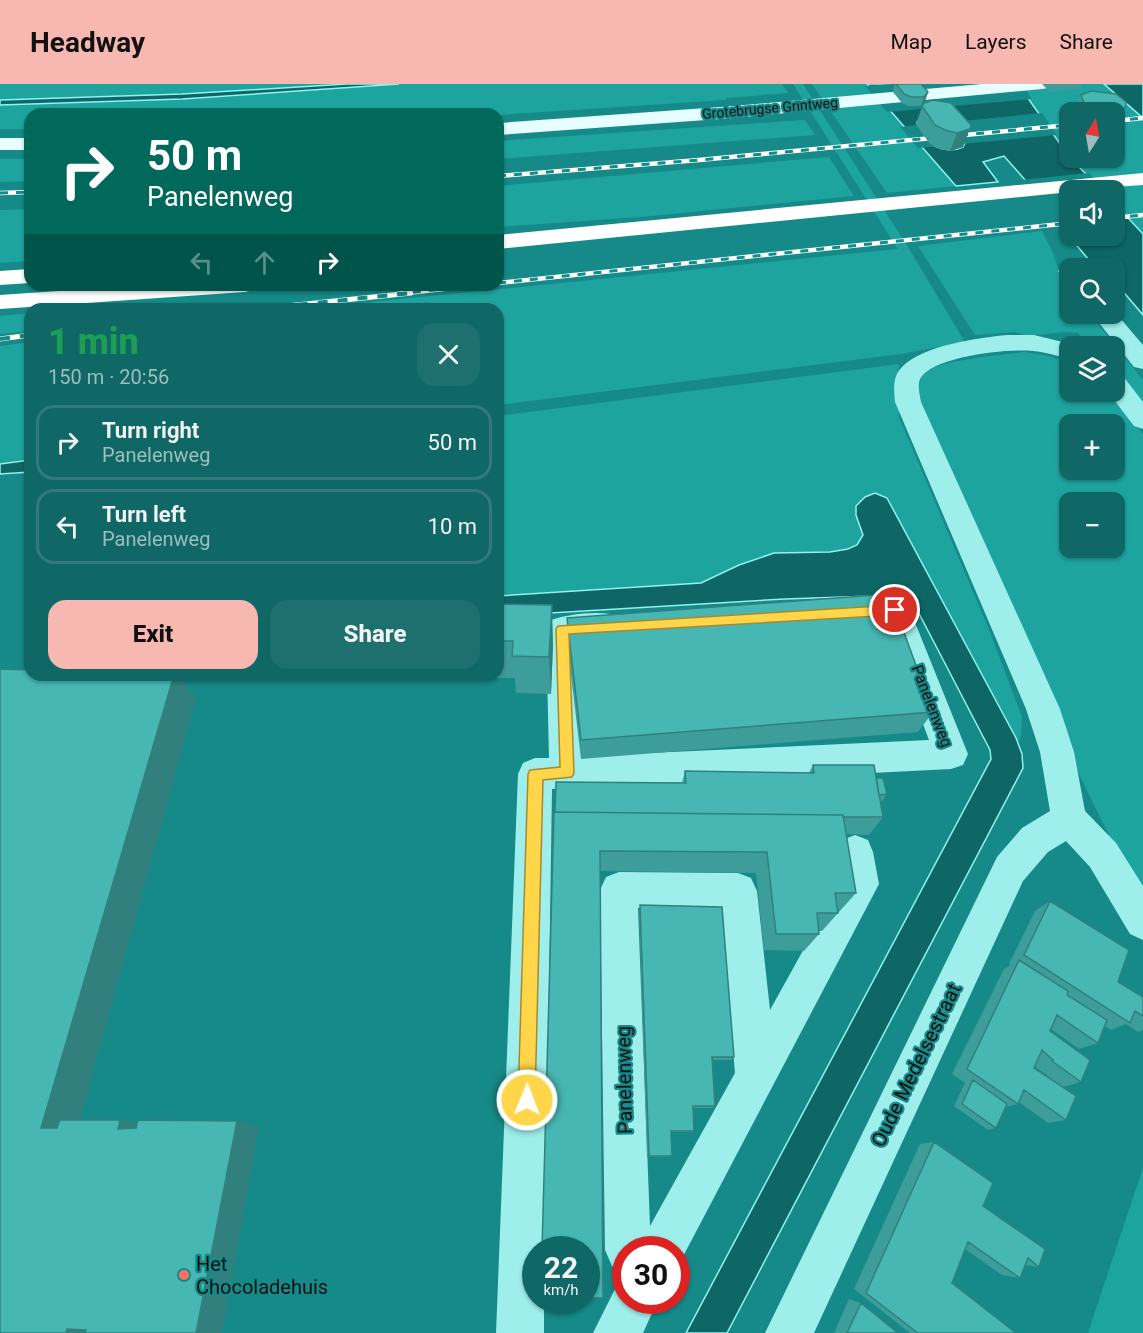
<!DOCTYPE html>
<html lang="en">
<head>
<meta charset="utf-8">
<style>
  body { margin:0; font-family:Roboto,sans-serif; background:#1e706f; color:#f1f3f6; height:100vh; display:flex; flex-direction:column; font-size:22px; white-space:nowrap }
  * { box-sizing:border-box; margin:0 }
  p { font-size:20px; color:#9cbebf }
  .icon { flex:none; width:33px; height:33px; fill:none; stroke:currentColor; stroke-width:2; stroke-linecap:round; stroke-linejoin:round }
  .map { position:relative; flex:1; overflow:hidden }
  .drawer { position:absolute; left:24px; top:219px; width:480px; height:378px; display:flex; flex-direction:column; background:#106866; border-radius:18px; box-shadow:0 2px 4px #0004 }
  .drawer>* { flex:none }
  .hud { position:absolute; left:24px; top:24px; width:480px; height:183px; border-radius:18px; box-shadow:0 2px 4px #0004; background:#00695c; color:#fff; overflow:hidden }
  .needle { width:39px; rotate:11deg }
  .controls { position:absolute; left:1059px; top:18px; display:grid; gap:12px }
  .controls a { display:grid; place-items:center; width:66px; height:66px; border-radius:12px; background:#106866; box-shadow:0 2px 4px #0004; font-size:30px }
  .speed { position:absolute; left:522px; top:1152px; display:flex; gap:12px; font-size:30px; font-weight:700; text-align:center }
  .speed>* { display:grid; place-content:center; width:78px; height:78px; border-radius:50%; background:#106866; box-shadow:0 2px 4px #0004; line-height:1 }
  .speed small { font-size:15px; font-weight:400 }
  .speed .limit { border:9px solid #d22; background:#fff; color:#111 }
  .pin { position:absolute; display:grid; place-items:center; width:51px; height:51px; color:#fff; margin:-26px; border:3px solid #fff; border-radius:50%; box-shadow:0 2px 6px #0007 }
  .me { position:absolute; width:66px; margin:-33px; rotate:1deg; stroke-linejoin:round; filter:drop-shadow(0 0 4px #0008) }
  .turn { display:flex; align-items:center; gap:21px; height:126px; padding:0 24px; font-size:27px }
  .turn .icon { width:78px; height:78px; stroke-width:2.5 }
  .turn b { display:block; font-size:42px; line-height:51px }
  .lanes { display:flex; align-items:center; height:57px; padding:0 24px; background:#0003; justify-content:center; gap:30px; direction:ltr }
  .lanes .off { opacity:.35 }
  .round { display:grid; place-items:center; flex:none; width:63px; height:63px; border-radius:18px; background:#1e706f }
  .head { display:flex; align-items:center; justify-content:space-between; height:102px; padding:0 24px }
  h1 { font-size:36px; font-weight:800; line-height:45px; color:#1e9e55 }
  .action { display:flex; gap:12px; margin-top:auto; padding:12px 24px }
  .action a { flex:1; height:69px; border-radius:18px; background:#f7b8b1; color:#111; font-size:24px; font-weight:800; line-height:69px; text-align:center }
  .action a+a { background:#1e706f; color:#f1f3f6 }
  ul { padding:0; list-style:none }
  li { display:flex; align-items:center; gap:18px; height:75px; margin:0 12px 9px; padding:0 12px; border:3px solid #307b7a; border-radius:18px }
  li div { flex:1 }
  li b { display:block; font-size:22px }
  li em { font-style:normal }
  header { display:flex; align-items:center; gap:36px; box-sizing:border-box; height:84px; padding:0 30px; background:#f7b8b1; color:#111 }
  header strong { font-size:28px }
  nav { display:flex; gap:33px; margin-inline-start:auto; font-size:21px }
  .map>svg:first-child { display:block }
  .green { fill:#1ea49f; fill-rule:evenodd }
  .water { fill:#0e6766; stroke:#90f2ed; stroke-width:1.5; fill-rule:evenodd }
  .pier { fill:#168a88 }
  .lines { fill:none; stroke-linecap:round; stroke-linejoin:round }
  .minor { fill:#9eefec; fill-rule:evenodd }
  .major { fill:#e6feff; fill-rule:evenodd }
  .highway { fill:#fff; fill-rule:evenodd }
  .rail-far1-casing { stroke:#fff; stroke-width:4.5 }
  .rail-casing { stroke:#fff; stroke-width:5 }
  .rail-far1 { stroke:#168a88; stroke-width:3; stroke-dasharray:8; stroke-linecap:butt }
  .rail { stroke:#168a88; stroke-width:4; stroke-dasharray:10; stroke-linecap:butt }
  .wall { fill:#3d9d9a }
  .shaded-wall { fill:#32807d }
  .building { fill:#47b7b3; stroke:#32807d; stroke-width:1.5 }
  .route { fill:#ffd54a; stroke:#a68a30; stroke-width:1.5 }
  .poi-dot { fill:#ff715c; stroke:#168a88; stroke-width:2 }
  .labels { text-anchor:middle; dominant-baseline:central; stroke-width:4.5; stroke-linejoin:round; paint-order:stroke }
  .far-street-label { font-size:14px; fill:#111; stroke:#168a88 }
  .street-label { font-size:16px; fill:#111; stroke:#168a88 }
  .near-street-label { font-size:20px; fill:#111; stroke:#168a88 }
  .near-poi-label { font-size:20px; fill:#111; stroke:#168a88; text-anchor:start }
</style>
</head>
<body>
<header>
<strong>Headway</strong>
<nav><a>Map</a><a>Layers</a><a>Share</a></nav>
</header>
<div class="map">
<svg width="1143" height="1249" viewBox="0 0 1143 1249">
  <rect width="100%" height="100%" fill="#168a88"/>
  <!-- green -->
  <path class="green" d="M 0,0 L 782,0 L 788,9 L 726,14 L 726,16 L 498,31 L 30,30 L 30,45 L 0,45 Z
    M 793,0 L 803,0 L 908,163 L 965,258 L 901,270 L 498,321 L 498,225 L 302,225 L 898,165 Z
    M 812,0 L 867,0 L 956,102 L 887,109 Z
    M 1018,0 L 1104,0 L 1143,34 L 1143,150 L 1115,120 L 1114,106 L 1102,106 L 1071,74 L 1114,74 L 1114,28 L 1070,28 L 1069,72 Z
    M 805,36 L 815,51 L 498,75 L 498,57 Z
    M 829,73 L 854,112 L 641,133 L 498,143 L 498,102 Z
    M 0,75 L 30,75 L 30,97 L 0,98 Z
    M 30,125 L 30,177 L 0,179 L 0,126 Z
    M 1042,147 L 1054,171 L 1060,192 L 1069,204 L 1070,230 L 1090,230 L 1143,296 L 1143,332 L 1115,295 L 1114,262 L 1089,262 L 1078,249 L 1065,248 L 1028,252 L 1015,248 L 975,251 L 918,162 Z
    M 30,229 L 30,247 L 0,250 L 0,232 Z
    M 30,258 L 30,376 L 0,380 L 0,262 Z
    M 1024,268 L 1044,271 L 1069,278 L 1070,308 L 1108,308 L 1143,350 L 1143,816 C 1056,656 988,485 917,318 L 919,291 C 946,274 992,273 1024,268 ZM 1070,340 L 1114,340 L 1114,386 L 1070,386 ZM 1070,418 L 1114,418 L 1114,464 L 1070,464 Z
    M 899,280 L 899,333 L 990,548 L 1022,633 L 1021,652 L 1018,659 L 887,414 L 856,431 L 863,450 L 857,461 L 848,465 L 830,468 L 774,469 L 739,481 L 701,499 L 498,512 L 498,332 Z
    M 1143,1084 L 1143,1249 L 1088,1249 Z"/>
  <!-- water -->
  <path class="water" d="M 347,0 L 399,0 L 182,15 L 0,21 L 0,16 L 182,10 Z
    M 867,0 L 1018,0 L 1070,74 L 1102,106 L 1070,106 L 1069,146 L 1004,72 L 983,78 L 998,98 L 956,102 ZM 917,38 L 965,59 L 963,63 C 945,72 917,58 917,38 Z
    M 1104,0 L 1143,0 L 1143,34 Z
    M 1115,120 L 1143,150 L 1143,231 L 1115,198 L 1114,184 L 1094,182 L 1073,157 L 1078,156 L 1074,152 L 1114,152 Z
    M 30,376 L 30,388 L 0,390 L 0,380 Z
    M 875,409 L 887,414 L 1016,654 L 1022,670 L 1023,684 L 727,1249 L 686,1249 L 991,675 L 990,666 L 913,518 L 901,511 L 785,515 L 498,532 L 498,512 L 701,499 L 739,481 L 774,469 L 830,468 L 848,465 L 857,461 L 863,451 L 856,431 L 856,422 L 865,413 Z"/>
  <!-- pier -->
  <path class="pier" d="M 892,0 L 1022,0 L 1032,15 L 887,28 L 865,2 Z
    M 1042,29 L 1057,51 L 961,60 L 942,39 Z
    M 919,41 L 940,62 L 918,64 L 900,43 Z
    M 1089,89 L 1105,106 L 1070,106 L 1069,146 L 1066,147 L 1021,96 Z"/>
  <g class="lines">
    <!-- minor -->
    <path class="minor" d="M 1070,180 L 1080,184 L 1070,184 L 1070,194 L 1061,192 L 1058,187 L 1061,182 Z
      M 1114,227 L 1143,261 L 1143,285 L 1134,283 L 1092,230 L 1114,230 Z
      M 1007,251 L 1034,251 L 1079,262 L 1070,262 L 1070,275 C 1058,272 1045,268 1033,267 C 1010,264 932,272 920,295 C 917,302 920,311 921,318 L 1060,625 L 1074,668 L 1085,727 L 1116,759 L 1143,802 L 1143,856 L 1130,850 L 1090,783 L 1066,757 L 1048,768 L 1023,797 L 814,1249 L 765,1249 L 997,773 L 1022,744 L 1050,727 L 1040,668 L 1026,625 L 895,318 C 894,306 892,293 902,283 C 923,261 978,254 1007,251 Z
      M 1114,290 L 1123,292 L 1143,318 L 1143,345 L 1134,342 L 1108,308 L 1114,308 Z
      M 889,514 L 906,517 L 910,526 L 968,670 L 963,681 L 951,685 L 552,705 L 545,1166 L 536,1166 L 536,1216 L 544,1216 L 544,1249 L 496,1249 L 518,690 L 523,679 L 535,674 L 549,674 L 546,545 L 551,536 C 572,529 603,526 624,533 L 629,542 L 624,551 L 613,555 L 578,557 L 583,672 L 929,656 L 884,536 L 878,535 L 874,526 L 878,517 Z
      M 855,751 L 868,756 L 873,768 L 879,800 L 678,1182 L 676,1183 L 676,1166 L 626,1166 L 626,1188 L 612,1182 L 605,1166 L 600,806 L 606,793 L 619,788 L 738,789 L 751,794 L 757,807 L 770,926 L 841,798 L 837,768 L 842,756 ZM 638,824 L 721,825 L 735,989 L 650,1142 Z
      M 626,1196 L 626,1216 L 658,1216 L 643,1249 L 593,1249 L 618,1199 Z"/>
    <!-- major -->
    <path class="major" d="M 982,0 L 1051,0 L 1048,4 L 1042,5 L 734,34 L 498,51 L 498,39 L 734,22 Z
      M 0,54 L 30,54 L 30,66 L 0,66 Z"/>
    <!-- highway -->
    <path class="highway" d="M 1143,89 L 1143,101 L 1070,106 L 1070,108 L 498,165 L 498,151 Z
      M 30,185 L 30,199 L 0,201 L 0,187 Z
      M 145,201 L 256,201 L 253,206 L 245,208 L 0,225 L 0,211 Z"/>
    <defs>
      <path id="rail-far1" d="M 1114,37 L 1143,34
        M 498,92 L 699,76 L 1070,41
        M 0,109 L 30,108
        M 1114,134 L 1143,131
        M 498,199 L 1070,139
        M 397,210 L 481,201"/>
      <path id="rail" d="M 258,225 L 411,209
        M 0,255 L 30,251"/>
    </defs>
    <!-- rail-far1 casing -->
    <use href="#rail-far1" class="rail-far1-casing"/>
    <!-- rail casing -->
    <use href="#rail" class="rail-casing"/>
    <!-- rail-far1 -->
    <use href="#rail-far1" class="rail-far1"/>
    <!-- rail -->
    <use href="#rail" class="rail"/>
  </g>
  <!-- wall -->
  <path class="wall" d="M 895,0 L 921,0 L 928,8 L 924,19 L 951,19 L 963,63 L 950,67 L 939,65 L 929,59 L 916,40 L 923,20 L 921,22 L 908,22 L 902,19 L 893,8 Z
    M 1042,0 L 1083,0 L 1081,5 L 1050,8 Z
    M 1116,10 L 1117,40 L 1114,28 L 1073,28 L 1081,11 Z
    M 498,520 L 553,560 L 551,610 L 516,609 L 515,594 L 497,594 L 497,591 L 498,591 Z
    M 567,534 L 933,628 L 918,648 L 581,675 L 567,557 Z
    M 813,681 L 876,694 L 887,710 L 882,717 L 880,717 L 883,733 L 869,751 L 846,750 L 856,809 L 839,828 L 838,828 L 838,829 L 822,847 L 819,847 L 819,850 L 804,867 L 764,866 L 756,789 L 601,787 L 554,728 L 682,699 L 685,687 L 809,689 Z
    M 1050,817 L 1118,898 L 1143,913 L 1143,946 L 1138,948 L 1126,940 L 1111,946 L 1105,942 L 1098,959 L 1079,965 L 1051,945 L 1050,947 L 1081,998 L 1063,1003 L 1034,982 L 1036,981 L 1035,980 L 1034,984 L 1066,1036 L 1048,1039 L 1019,1018 L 1018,1020 L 1005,1023 L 996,1044 L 988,1046 L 954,1022 L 965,999 L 952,990 L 1004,885 L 1011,881 L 1009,880 L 1035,827 Z
    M 640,821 L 734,973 L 731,976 L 712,976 L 715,1022 L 713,1024 L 693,1024 L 694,1047 L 692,1048 L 671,1048 L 672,1072 L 670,1073 L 647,1073 L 639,826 Z
    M 934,1058 L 983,1122 L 1039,1183 L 1025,1181 L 1020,1194 L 1002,1191 L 965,1165 L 952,1199 L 1016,1249 L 910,1249 L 854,1205 L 920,1060 Z
    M 849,1215 L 861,1219 L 898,1249 L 834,1249 Z"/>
  <!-- shaded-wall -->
  <path class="shaded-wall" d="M 928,8 L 925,17 L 921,22 L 924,13 Z
    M 1126,22 L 1117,40 L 1114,43 L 1114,28 L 1107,28 L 1108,27 Z
    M 971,41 L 963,63 L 950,67 L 957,49 Z
    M 552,521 L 553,560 L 551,610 L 549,573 Z
    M 174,591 L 178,591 L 196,614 L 76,1050 L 41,1044 Z
    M 120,1036 L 150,1042 L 148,1050 L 118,1045 Z
    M 237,1037 L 259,1043 L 222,1249 L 196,1249 Z
    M 104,1236 L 101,1249 L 66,1249 L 67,1245 Z"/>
  <!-- building -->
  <path class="building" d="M 896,0 L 921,0 L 928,8 L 924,13 L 911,13 L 904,10 Z
    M 1091,7 L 1116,10 L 1126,18 L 1126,22 L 1123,25 L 1108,27 L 1090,23 L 1084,19 L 1081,11 Z
    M 933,16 L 951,19 L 971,41 L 970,45 L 957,49 L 945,46 L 935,41 L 922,22 L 924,19 Z
    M 890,510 L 933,628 L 581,656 L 567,534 Z
    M 498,520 L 552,521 L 549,573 L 512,572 L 513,557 L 498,557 Z
    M 0,585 L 30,586 L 30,591 L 174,591 L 41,1044 L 57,1044 L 60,1036 L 120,1036 L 118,1045 L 136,1044 L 138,1036 L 237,1037 L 196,1249 L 85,1249 L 86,1246 L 67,1245 L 66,1249 L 0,1249 Z
    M 813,681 L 874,681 L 883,733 L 843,733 L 843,731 L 555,728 L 556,698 L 686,699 L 685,687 L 814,689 Z
    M 876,694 L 883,694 L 887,710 L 879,711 Z
    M 554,728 L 843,731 L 856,809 L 835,809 L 838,829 L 817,829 L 819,850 L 776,850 L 767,768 L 600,767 L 603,1214 L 586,1214 L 586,1166 L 542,1166 Z
    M 1050,817 L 1129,866 L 1118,898 L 1143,913 L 1143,932 L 1135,927 L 1130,939 L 1024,871 Z
    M 640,821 L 722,823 L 734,973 L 712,973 L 715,1022 L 693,1022 L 694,1047 L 671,1047 L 672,1072 L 649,1072 Z
    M 1019,876 L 1068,907 L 1067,911 L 1107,936 L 1098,959 L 1057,931 L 1050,947 L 1090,976 L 1081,998 L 1052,977 L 1053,976 L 1042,966 L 1034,984 L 1076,1012 L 1066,1036 L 1024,1006 L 1018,1020 L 967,985 Z
    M 973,996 L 1007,1020 L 996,1044 L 962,1020 Z
    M 934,1058 L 993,1099 L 983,1122 L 1045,1165 L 1039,1183 L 1028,1174 L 1020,1194 L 968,1158 L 952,1199 L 1016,1249 L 918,1249 L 866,1209 Z
    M 861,1219 L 898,1249 L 847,1249 Z"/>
  <!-- route -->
  <path class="route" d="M 895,521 L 901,526 L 895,531 L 569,550 L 574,689 L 572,693 L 543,696 L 535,1016 L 533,1022 L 527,1025 L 520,1022 L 518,1016 L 528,690 L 530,686 L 560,683 L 556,545 L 558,542 Z"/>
  <!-- markers -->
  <circle class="poi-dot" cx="184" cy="1191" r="6"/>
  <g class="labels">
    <!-- far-street labels -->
    <g class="far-street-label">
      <text transform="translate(770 24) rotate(-5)">Grotebrugse Grintweg</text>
    </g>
    <!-- street labels -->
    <g class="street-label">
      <text transform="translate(932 622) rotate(69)">Panelenweg</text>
    </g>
    <!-- near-street labels -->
    <g class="near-street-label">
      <text transform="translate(916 981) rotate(-64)">Oude Medelsestraat</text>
      <text transform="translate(624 996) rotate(-91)">Panelenweg</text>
    </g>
    <!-- near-poi labels -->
    <g class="near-poi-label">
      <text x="196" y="1180">Het<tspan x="196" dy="23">Chocoladehuis</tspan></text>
    </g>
  </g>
</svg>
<div class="controls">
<a><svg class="needle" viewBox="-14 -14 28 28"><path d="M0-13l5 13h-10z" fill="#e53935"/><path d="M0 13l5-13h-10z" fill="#9cbebf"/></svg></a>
<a><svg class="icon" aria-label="sound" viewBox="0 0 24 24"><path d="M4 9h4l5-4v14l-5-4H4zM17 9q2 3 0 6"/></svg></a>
<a><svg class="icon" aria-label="search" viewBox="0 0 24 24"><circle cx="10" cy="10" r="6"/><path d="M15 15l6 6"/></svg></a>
<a><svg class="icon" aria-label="layers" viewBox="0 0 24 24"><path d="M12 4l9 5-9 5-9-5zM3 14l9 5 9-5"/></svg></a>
<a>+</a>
<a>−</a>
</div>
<div class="speed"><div>22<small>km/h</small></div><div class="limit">30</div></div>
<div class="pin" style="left:895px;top:526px;background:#d93025"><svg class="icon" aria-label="arrive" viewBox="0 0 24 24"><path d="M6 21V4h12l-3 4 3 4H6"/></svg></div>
<svg class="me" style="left:527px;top:1016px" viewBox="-20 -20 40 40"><circle r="17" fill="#ffd54a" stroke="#fff" stroke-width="3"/><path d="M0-11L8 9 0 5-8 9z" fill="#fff"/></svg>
<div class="hud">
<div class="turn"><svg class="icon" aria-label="right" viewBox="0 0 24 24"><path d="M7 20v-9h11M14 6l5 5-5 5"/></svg><div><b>50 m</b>Panelenweg</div></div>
<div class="lanes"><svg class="icon off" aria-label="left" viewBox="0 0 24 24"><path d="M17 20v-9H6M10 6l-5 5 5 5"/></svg><svg class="icon off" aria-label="ahead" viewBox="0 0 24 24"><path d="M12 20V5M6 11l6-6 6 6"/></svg><svg class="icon" aria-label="right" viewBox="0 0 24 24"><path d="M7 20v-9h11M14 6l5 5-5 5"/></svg></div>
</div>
<section class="drawer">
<div class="head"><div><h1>1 min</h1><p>150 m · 20:56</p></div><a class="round"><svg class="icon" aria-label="close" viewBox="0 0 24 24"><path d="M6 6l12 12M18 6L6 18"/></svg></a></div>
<ul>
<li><svg class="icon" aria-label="right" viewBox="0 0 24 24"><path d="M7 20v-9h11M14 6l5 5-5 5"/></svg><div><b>Turn right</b><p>Panelenweg</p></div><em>50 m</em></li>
<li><svg class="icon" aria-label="left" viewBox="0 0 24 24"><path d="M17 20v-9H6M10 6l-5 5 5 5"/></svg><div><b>Turn left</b><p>Panelenweg</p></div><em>10 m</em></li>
</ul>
<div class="action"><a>Exit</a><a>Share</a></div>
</section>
</div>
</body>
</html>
